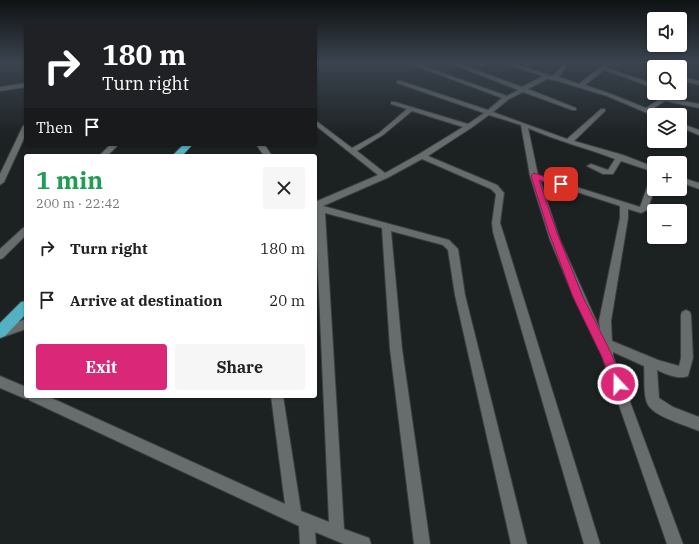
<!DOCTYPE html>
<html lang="en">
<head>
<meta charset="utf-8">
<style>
  body { margin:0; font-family:"IBM Plex Serif",serif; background:#f6f6f6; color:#222; height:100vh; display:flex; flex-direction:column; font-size:15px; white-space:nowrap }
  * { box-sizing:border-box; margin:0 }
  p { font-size:13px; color:#767676 }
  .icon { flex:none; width:22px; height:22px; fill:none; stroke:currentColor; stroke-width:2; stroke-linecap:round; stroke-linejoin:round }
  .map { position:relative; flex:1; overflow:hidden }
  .drawer { position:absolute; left:24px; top:154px; width:293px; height:244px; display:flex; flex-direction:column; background:#fff; border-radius:4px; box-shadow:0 1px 3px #0004 }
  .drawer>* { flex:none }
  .banner { position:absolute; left:24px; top:24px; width:293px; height:122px; border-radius:4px; box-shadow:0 1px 3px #0004; background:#202124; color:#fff; overflow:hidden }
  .fabs { position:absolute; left:647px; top:12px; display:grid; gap:8px }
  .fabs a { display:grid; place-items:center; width:40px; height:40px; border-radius:4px; background:#fff; box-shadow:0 1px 3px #0004; font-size:20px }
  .pin { position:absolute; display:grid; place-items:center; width:34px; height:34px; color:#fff; margin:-17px; border-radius:8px; box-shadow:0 2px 6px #0006 }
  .me { position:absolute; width:44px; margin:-22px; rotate:339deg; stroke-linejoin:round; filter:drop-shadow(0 0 3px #0008) }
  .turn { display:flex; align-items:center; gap:14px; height:84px; padding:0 12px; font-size:18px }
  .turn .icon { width:52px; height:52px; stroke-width:2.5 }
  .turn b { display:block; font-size:28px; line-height:34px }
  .then { display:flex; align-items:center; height:38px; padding:0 12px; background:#0003; gap:8px; font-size:15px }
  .round { display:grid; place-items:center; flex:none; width:42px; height:42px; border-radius:4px; background:#f6f6f6 }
  .headline { display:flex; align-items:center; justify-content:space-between; height:68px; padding:0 12px }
  h1 { font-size:24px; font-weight:700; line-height:30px; color:#1e9e55 }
  .cta { display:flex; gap:8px; margin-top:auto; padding:8px 12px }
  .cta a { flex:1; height:46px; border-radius:4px; background:#db2777; color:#fff; font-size:16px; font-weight:700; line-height:46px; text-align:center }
  .cta a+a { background:#f6f6f6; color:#222 }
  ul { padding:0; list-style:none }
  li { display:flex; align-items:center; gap:12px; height:52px; padding:0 12px }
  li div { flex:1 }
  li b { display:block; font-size:15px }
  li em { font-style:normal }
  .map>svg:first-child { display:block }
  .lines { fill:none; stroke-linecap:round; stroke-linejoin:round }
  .minor-casing { stroke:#3b3e3f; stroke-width:2 }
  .highway-casing { stroke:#3b3e3f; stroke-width:2 }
  .minor { fill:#676c6d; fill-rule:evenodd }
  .highway { fill:#51b2c3; fill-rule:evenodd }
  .route { fill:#db2777; stroke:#8e194d }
</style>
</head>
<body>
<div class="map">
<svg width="699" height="544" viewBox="0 0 699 544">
  <rect width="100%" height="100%" fill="#1c2122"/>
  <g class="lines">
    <defs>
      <path id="minor" d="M 408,63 L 415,63 L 507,96 L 518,90 L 450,63 L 457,63 L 522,87 L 543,76 L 505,64 L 505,63 L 511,63 L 553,76 L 564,63 L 569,63 L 559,77 L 579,84 L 600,67 L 607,63 L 610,65 L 607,68 L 654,84 L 654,88 L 604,70 L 585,85 L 611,94 L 646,108 L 669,93 L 676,93 L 670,98 L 699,104 L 699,108 L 665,101 L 651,110 L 660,115 L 654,116 L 607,96 L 554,80 L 547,79 L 528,89 L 576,108 L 576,110 L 572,110 L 523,92 L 509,99 L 493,112 L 567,139 L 601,109 L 605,109 L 605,111 L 574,141 L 623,155 L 654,167 L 654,172 L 621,161 L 613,174 L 603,174 L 587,166 L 591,164 L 608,170 L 615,159 C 586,148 557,141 528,128 L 538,175 L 640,207 L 650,179 L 654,177 L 655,189 L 647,210 L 641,213 L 628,209 L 628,218 L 611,321 L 612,341 L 658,360 L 679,366 L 681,358 L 681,315 L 682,312 L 686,310 L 690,312 L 691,315 L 693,358 L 688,376 C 678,380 666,374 657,370 L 659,398 L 673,407 L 699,417 L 699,431 C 686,425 653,417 647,403 C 643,393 645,377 644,366 L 613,352 L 613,356 L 683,544 L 667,544 L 601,353 L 573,295 L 550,240 L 530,176 L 521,125 L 489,115 L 471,128 L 428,156 L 497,185 L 504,193 L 500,223 L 503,232 L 600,544 L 584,544 L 493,232 L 492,223 L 496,194 L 491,189 L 422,159 L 387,178 L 323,206 L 449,240 L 458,249 L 465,295 L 527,544 L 511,544 L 455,295 L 448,250 L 443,245 L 391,231 L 402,349 L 430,544 L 414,544 L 390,349 L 382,228 L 325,213 L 344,529 L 369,538 L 371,544 L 344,544 L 315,532 L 316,544 L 300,544 L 299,526 L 29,400 L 28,398 L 26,399 L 0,388 L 0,376 L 26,387 L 26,396 L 47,396 L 285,504 L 271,396 L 283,396 L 301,511 L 329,522 L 315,202 L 378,175 L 315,125 L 315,120 L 352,148 L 379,133 L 407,109 L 391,104 L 391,102 L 395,102 L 468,124 L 484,113 L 397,83 L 397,81 L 401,81 L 488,110 L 502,98 ZM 412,111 L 463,127 L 419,154 L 385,173 L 357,151 L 383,135 ZM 540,180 L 620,206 L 620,218 L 599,321 L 600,329 L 560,240 Z
        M 472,63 L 488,63 L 482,66 Z
        M 660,63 L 666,63 L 662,67 L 656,67 Z
        M 680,76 L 699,81 L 699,85 L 680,80 Z
        M 26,83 L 26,87 L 0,91 L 0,87 Z
        M 680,123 L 699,130 L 699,135 L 680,127 Z
        M 26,124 L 26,134 L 4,182 L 0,185 L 0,174 L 23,126 Z
        M 111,144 L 119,144 L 107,156 L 99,156 Z
        M 256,144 L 264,144 L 272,156 L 264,156 Z
        M 680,177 L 699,183 L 699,189 L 680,182 Z
        M 26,227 L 26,235 L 3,258 L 0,259 L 0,249 L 23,228 Z
        M 26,319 L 26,329 L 0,338 L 0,328 Z"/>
      <path id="highway" d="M 184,144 L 193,144 L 182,156 L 172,156 Z
        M 26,301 L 26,314 L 5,336 L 0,338 L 0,323 L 21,302 Z"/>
    </defs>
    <!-- minor casing -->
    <use href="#minor" class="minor-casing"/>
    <!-- highway casing -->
    <use href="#highway" class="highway-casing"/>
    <!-- minor -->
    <use href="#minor" class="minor"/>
    <!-- highway -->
    <use href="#highway" class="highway"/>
  </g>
  <!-- sky -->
  <linearGradient id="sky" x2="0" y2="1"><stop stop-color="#0f1213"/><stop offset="0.45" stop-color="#3a434f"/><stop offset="1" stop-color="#3a434f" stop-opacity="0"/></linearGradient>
  <rect width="699" height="139" fill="url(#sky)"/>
  <!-- route -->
  <path class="route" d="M 534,173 L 565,184 L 561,187 L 539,180 L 557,233 L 583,297 L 611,353 L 624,384 L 622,388 L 618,390 L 614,388 L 602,357 L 573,297 L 549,233 L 531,176 Z"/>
</svg>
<div class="fabs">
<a><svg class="icon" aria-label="sound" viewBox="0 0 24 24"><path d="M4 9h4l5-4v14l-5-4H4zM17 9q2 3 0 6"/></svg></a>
<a><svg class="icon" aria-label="search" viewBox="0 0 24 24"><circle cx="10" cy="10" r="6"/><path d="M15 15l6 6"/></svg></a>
<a><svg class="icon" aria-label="layers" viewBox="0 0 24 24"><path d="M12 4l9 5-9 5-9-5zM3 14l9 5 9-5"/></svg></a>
<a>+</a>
<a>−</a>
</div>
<div class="pin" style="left:561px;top:184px;background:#d93025"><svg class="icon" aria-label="arrive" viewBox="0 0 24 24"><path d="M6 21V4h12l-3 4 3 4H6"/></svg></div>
<svg class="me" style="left:618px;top:384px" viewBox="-20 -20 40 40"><circle r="17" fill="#db2777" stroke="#fff" stroke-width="3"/><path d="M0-11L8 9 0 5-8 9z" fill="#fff"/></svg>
<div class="banner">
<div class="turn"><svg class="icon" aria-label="right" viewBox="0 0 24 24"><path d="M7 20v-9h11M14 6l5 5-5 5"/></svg><div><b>180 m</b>Turn right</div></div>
<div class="then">Then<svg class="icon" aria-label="arrive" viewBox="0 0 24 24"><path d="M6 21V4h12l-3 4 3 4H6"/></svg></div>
</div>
<section class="drawer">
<div class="headline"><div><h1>1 min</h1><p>200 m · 22:42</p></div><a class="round"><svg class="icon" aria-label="close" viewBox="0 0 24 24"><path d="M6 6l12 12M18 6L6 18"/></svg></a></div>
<ul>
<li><svg class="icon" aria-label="right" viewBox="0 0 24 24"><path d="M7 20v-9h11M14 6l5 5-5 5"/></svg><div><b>Turn right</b></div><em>180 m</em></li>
<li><svg class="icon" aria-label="arrive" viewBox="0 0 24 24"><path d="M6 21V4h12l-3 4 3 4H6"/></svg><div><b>Arrive at destination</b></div><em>20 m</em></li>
</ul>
<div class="cta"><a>Exit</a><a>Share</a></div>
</section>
</div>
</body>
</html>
